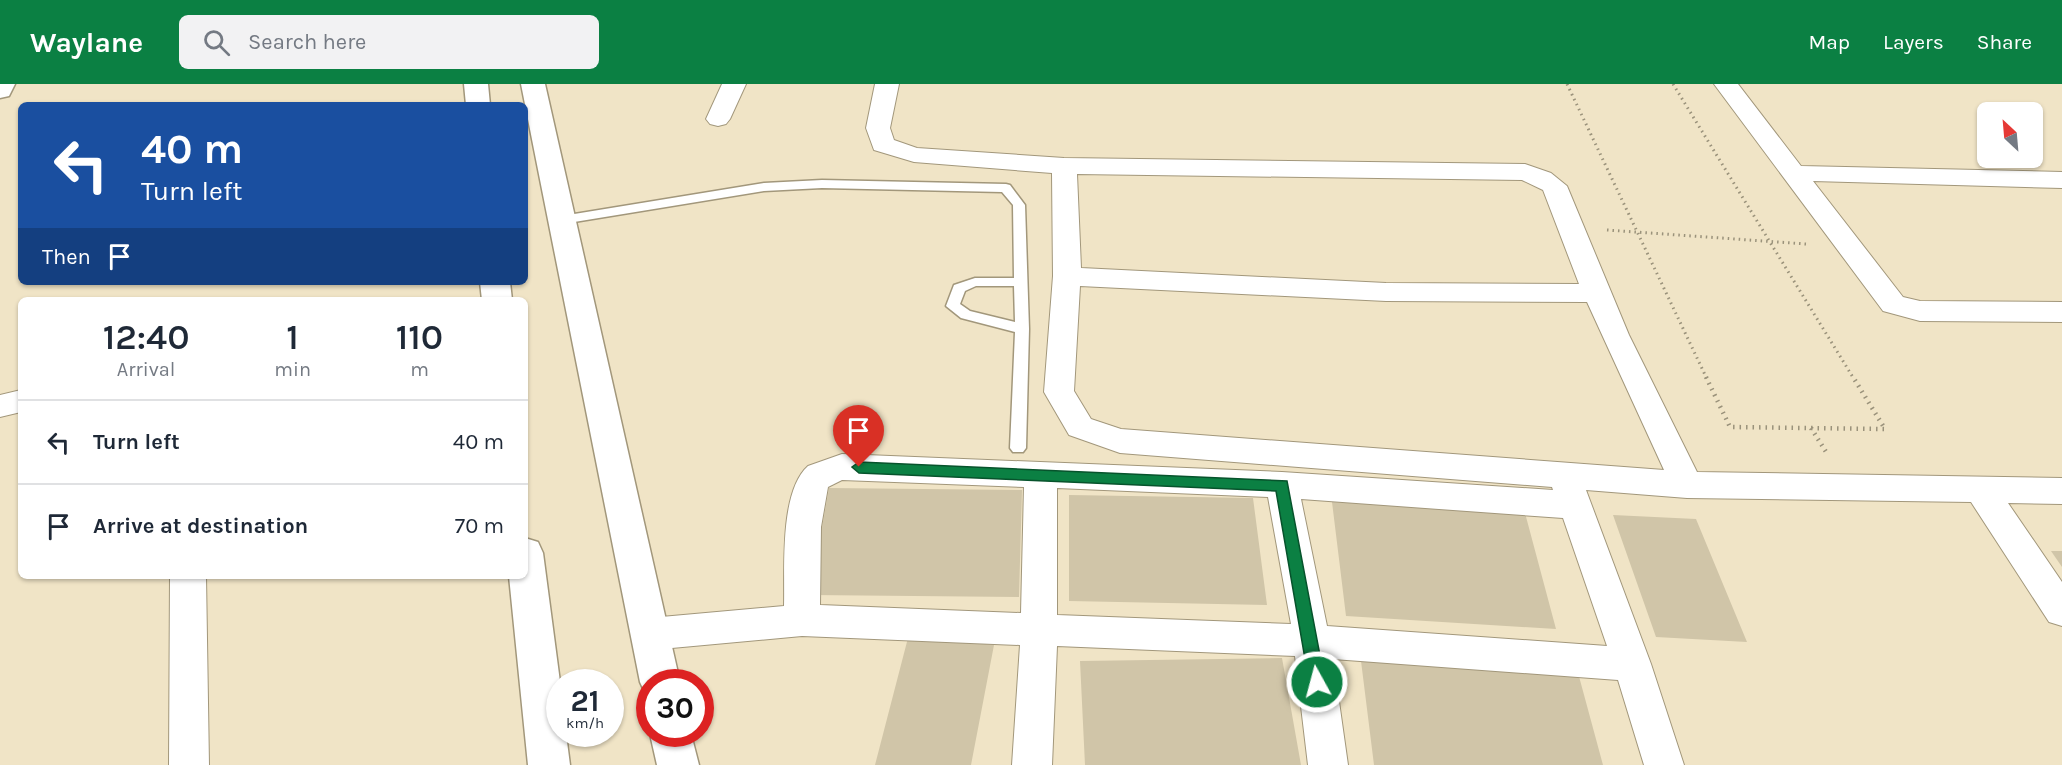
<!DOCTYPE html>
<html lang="en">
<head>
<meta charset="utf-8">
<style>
  body { margin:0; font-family:Karla,sans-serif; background:#f2f2f3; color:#1f2937; height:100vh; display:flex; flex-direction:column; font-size:22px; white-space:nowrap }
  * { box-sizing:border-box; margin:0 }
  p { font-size:20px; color:#747a83 }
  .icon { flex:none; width:33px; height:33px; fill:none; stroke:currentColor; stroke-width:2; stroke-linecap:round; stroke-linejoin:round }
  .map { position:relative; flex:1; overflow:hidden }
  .panel { position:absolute; left:18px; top:213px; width:510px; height:282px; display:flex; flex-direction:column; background:#fff; border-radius:9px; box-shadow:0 2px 4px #0004 }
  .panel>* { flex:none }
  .banner { position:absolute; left:18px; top:18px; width:510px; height:183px; border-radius:9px; box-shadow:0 2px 4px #0004; background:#1a4fa0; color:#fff; overflow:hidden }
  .needle { width:39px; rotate:334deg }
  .tools { position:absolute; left:1977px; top:18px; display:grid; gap:12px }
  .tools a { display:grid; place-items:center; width:66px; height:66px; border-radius:9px; background:#fff; box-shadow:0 2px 4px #0004; font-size:30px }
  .speed { position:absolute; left:546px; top:585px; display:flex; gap:12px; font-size:30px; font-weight:700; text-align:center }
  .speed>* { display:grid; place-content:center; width:78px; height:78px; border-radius:50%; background:#fff; box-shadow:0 2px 4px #0004; line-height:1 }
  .speed small { font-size:15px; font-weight:400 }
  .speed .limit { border:9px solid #d22; background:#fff; color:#111 }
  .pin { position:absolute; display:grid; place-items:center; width:51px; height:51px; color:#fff; margin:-62px -26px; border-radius:50% 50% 50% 0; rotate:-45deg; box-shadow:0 0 6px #0007 }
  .pin .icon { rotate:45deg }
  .me { position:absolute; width:66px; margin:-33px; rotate:353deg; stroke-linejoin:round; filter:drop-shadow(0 0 4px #0008) }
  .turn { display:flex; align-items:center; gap:21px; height:126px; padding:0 24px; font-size:27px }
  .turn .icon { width:78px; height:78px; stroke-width:2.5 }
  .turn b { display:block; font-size:42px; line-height:51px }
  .then { display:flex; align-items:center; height:57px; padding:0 24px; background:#0003; gap:12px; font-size:22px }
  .eta { display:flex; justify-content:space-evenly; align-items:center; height:102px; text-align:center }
  .eta b { font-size:36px; font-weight:600; line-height:42px }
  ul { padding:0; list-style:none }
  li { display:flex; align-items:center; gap:18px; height:84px; padding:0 24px; border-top:2px solid #e0e1e3 }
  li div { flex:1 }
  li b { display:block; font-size:22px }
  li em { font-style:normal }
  header { display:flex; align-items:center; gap:36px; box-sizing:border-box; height:84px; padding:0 30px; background:#0b8043; color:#fff }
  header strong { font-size:28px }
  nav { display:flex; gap:33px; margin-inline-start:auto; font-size:21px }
  .search { width:420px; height:54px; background:#f2f2f3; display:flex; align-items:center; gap:15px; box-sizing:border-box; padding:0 21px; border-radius:9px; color:#747a83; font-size:22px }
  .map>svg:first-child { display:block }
  .building { fill:#d0c5a8 }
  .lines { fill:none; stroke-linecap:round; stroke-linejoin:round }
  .lane-casing { stroke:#a2977b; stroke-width:3 }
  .street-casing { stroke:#a2977b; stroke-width:2 }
  .secondary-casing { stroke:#a2977b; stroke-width:3 }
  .primary-casing { stroke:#a2977b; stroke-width:3 }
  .path-far1 { stroke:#9a927b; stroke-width:3; stroke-dasharray:1.5 4; stroke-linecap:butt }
  .path { stroke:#9a927b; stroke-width:4.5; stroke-dasharray:1.5 5; stroke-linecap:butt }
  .lane { fill:#fff; fill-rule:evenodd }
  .street { fill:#fff; fill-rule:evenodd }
  .secondary { fill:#fff; fill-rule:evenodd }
  .primary { fill:#fff; fill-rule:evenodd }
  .route { fill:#0b8043; stroke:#07532c; stroke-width:1.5 }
</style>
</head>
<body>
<header>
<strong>Waylane</strong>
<div class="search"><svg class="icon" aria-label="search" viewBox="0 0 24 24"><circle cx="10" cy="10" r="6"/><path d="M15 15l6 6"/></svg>Search here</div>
<nav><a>Map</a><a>Layers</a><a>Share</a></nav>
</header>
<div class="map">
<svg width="2062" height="681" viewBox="0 0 2062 681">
  <rect width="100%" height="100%" fill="#f0e4c6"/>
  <!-- building -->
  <path class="building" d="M 829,404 L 1022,406 L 1019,513 L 810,511 Z
    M 1069,411 L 1253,414 L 1267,521 L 1069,517 Z
    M 1332,418 L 1525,429 L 1556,545 L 1346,532 Z
    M 1613,431 L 1696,435 L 1747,558 L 1656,553 Z
    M 2051,467 L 2062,467 L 2062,483 Z
    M 909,550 L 994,561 L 971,681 L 875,681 Z
    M 1360,569 L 1577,585 L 1603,681 L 1374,681 Z
    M 1282,574 L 1301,681 L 1085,681 L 1080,577 Z"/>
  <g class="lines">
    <defs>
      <path id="lane" d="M 822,96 L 1006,100 L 1010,101 L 1025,121 L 1029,245 L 1026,364 L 1023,368 L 1013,368 L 1010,364 L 1015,248 L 961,234 L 946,222 L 954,201 L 975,194 L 1014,194 L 1013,121 L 1002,108 L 822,104 L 764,107 L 562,140 L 556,136 L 562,132 L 764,99 ZM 976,202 L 1014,202 L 1015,238 L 970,227 L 960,220 L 965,207 Z"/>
      <path id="street" d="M 722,0 L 746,0 L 730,35 L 726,40 L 718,42 L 710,40 L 706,35 Z
        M 875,0 L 899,0 L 890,44 L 894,56 L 917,64 L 1064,74 L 1525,80 L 1551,89 L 1567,102 L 1629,251 L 1697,388 L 2062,394 L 2062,420 L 2008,419 L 2062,498 L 2062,542 L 2049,538 L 1971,418 L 1687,414 L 1586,406 L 1651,580 L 1684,681 L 1644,681 L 1618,596 L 1333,575 L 1348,681 L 1308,681 L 1295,572 L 1057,562 L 1052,681 L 1012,681 L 1020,561 L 802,552 L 650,566 L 637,561 L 632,550 L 637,539 L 650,534 L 784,522 C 785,485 779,408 808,382 L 842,370 L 1282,388 L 1553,406 L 1552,403 L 1120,369 L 1069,351 L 1044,308 L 1053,192 L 1052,89 L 914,78 L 874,66 L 866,44 ZM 1077,90 L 1522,96 L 1543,106 L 1579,200 L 1386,199 L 1081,184 ZM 1080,202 L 1386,217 L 1587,218 L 1664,386 L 1121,345 L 1091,335 L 1074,307 ZM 842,396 L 1024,403 L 1021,529 L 820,521 L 821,443 L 828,403 ZM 1057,404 L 1268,413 L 1291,540 L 1057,531 ZM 1301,415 L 1563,434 L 1607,562 L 1327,542 Z
        M 1714,0 L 1738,0 L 1801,82 L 2062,88 L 2062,104 L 1813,97 L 1903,213 L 1920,217 L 2062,218 L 2062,238 L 1920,237 L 1883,227 Z
        M 21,306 L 21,328 L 0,333 L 0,311 Z
        M 170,492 L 206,492 L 209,681 L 169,681 Z"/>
      <path id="secondary" d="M 464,0 L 488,0 L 490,21 L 466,21 Z
        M 521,0 L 545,0 L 680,598 L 650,598 L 650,612 L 646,611 L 640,598 Z
        M 480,198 L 510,198 L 512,216 L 482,216 Z
        M 525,454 L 538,458 L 543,469 L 560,598 L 560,650 L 566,650 L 570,681 L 528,681 L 509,492 L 525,492 Z
        M 650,650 L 691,650 L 699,681 L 657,681 Z"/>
      <path id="primary" d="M 0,0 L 15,0 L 9,12 L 0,14 Z"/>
    </defs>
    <!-- lane casing -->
    <use href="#lane" class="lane-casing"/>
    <!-- street casing -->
    <use href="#street" class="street-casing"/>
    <!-- secondary casing -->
    <use href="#secondary" class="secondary-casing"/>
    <!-- primary casing -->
    <use href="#primary" class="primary-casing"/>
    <!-- path-far1 -->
    <path class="path-far1" d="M 1567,0 L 1707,295
      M 1673,0 L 1854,295
      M 1607,146 L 1806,160"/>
    <!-- path -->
    <path class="path" d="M 1706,293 L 1730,343 L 1885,345 L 1853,293
      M 1811,344 L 1828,371"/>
    <!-- lane -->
    <use href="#lane" class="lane"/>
    <!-- street -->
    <use href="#street" class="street"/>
    <!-- secondary -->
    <use href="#secondary" class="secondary"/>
    <!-- primary -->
    <use href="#primary" class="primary"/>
  </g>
  <!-- route -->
  <path class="route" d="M 859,378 L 1287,397 L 1325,598 L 1323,604 L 1317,606 L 1311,604 L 1309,598 L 1276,407 L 859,389 L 852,383 Z"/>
</svg>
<div class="tools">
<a><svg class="needle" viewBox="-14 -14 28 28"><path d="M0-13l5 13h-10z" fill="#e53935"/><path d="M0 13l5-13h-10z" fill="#747a83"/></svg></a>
</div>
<div class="speed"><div>21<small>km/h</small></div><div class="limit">30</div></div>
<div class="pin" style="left:859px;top:383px;background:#d93025"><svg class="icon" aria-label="arrive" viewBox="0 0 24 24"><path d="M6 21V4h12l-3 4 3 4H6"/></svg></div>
<svg class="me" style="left:1317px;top:598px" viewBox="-20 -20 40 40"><circle r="17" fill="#0b8043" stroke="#fff" stroke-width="3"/><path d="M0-11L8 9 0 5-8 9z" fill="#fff"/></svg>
<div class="banner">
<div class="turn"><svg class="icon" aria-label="left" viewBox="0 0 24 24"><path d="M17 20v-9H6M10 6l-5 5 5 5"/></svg><div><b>40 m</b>Turn left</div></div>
<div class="then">Then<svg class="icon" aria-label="arrive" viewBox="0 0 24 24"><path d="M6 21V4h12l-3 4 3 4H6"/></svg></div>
</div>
<section class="panel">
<div class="eta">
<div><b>12:40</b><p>Arrival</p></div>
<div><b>1</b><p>min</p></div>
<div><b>110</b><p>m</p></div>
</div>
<ul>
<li><svg class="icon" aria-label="left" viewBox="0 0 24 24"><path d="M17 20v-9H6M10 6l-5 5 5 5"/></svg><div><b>Turn left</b></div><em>40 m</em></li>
<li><svg class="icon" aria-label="arrive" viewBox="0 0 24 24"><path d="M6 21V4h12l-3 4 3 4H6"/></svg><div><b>Arrive at destination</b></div><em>70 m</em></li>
</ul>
</section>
</div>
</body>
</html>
